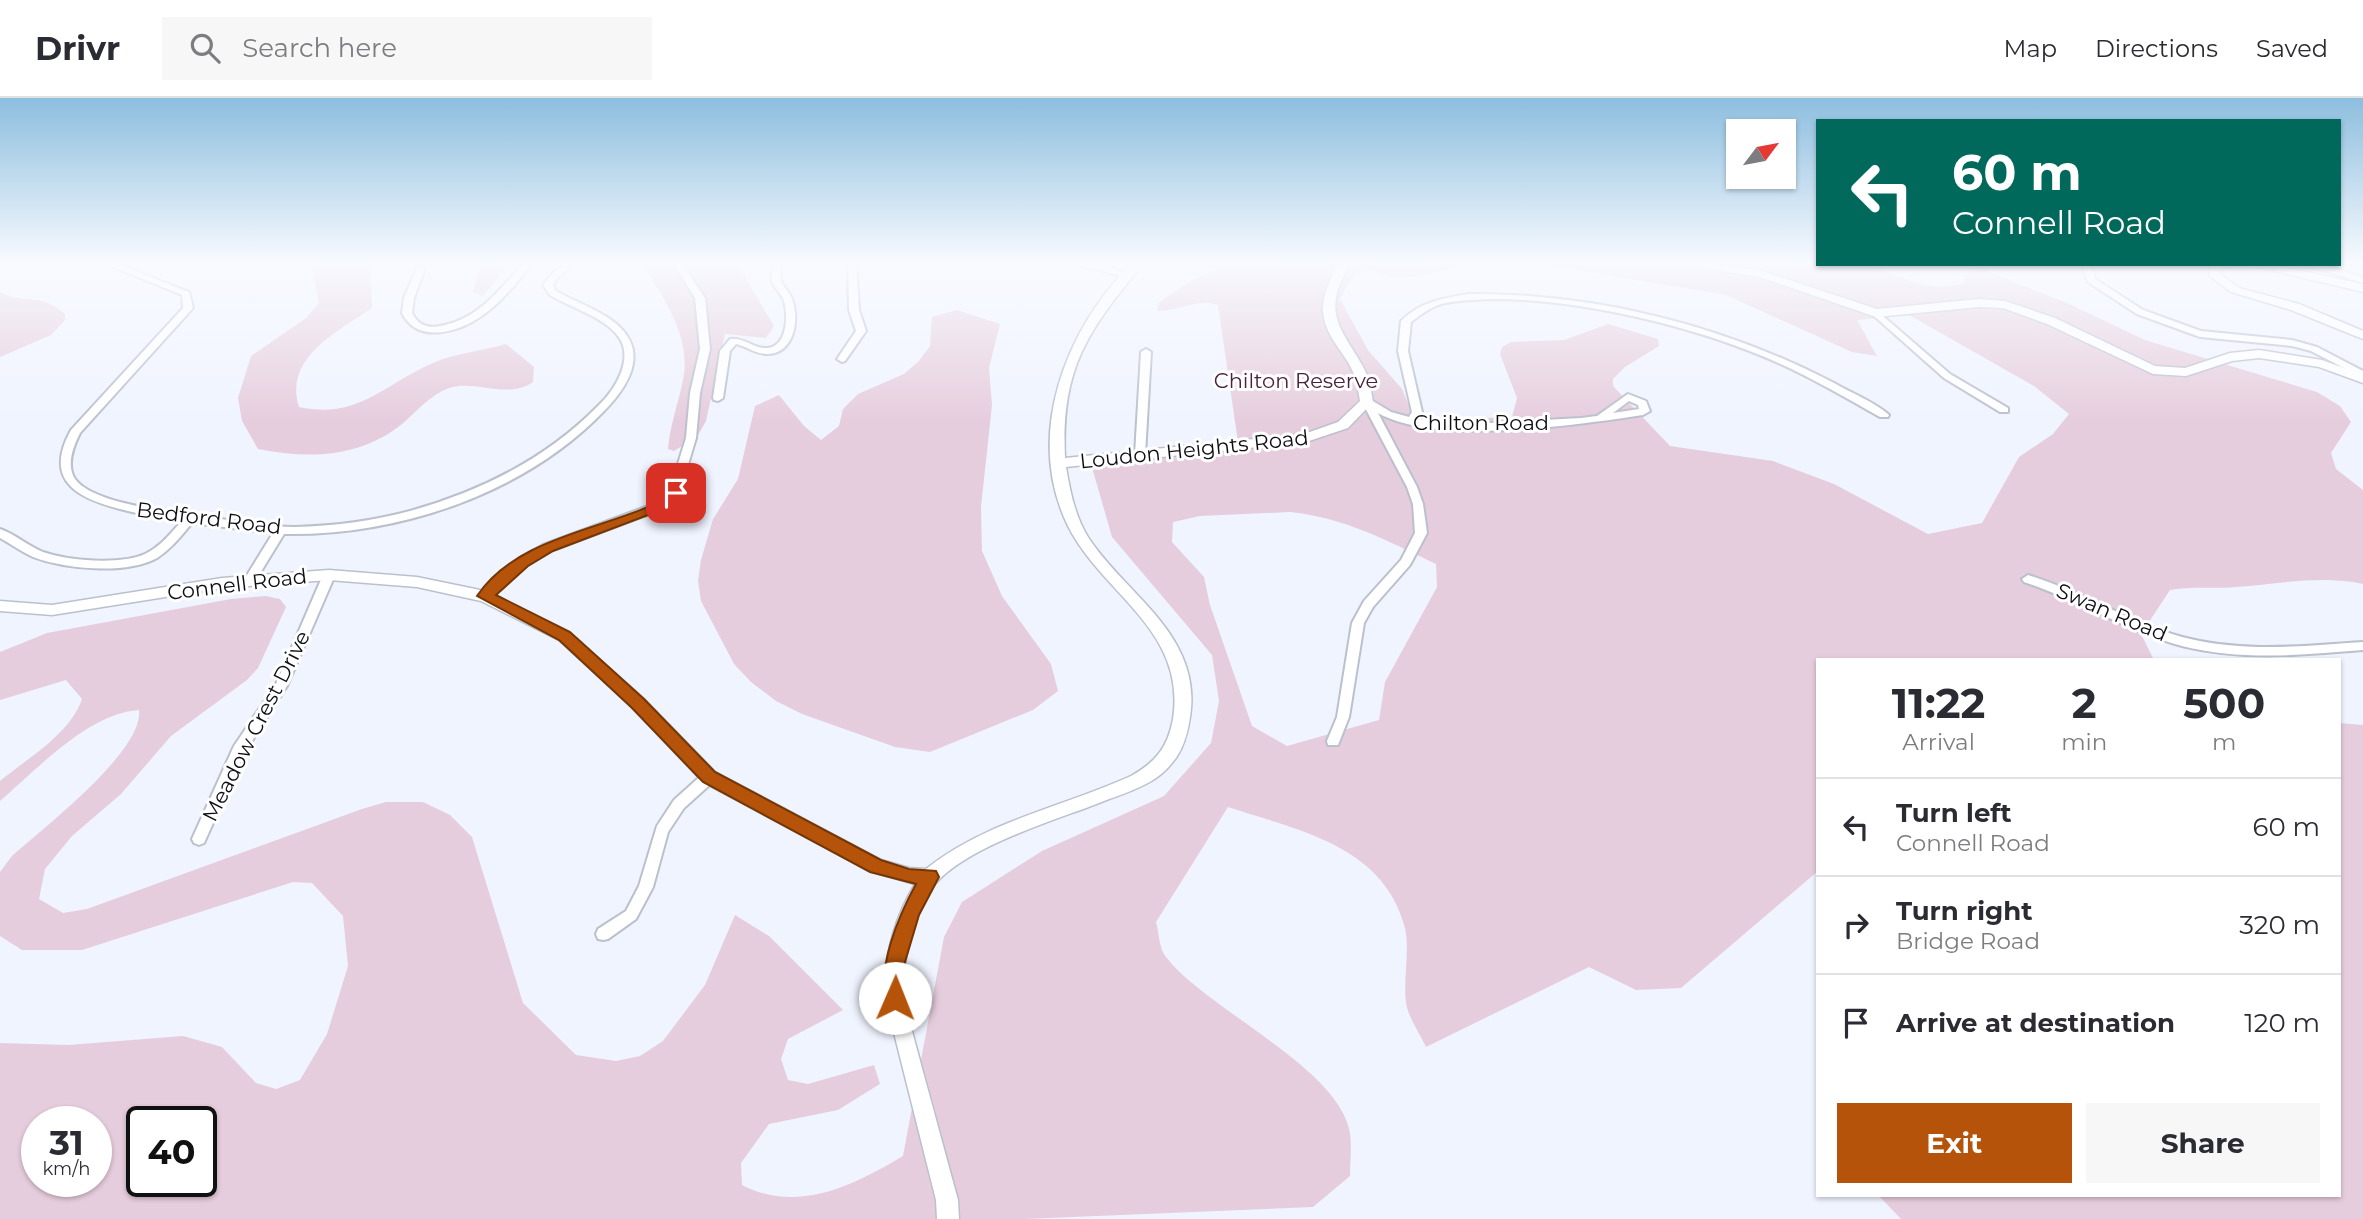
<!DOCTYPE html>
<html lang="en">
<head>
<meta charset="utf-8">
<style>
  body { margin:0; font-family:Montserrat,sans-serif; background:#f7f7f7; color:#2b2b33; height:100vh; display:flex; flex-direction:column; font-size:26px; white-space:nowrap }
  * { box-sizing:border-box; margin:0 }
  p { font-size:23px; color:#7c7c81 }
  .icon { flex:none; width:38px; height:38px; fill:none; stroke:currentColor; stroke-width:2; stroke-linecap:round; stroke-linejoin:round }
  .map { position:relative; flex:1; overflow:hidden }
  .details { position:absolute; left:1816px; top:560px; width:525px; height:539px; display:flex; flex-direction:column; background:#fff; border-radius:0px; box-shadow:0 2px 5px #0004 }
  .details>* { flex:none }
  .guide { position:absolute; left:1816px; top:21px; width:525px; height:147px; border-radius:0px; box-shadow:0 2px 5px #0004; background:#00695c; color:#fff; overflow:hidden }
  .needle { width:46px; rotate:58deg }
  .fabs { position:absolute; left:1726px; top:21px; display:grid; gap:14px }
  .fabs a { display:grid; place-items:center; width:70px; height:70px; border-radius:0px; background:#fff; box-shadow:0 2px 5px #0004; font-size:35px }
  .speed { position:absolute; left:21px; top:1008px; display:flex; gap:14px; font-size:35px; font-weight:700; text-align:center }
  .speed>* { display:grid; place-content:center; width:91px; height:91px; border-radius:50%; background:#fff; box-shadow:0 2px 5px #0004; line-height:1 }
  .speed small { font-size:18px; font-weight:400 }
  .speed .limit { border:4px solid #111; border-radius:10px; background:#fff; color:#111 }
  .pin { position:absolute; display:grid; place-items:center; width:60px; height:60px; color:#fff; margin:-30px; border-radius:14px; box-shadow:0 4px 10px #0006 }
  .me { position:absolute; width:77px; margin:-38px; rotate:1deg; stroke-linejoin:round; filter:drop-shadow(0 0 5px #0008) }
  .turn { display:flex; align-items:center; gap:24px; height:147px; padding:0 21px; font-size:32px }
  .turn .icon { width:91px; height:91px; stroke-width:2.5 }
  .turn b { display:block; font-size:49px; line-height:60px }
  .eta { display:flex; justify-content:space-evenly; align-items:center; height:119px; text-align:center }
  .eta b { font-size:42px; font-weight:700; line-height:49px }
  .primary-button { display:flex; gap:14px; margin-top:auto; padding:14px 21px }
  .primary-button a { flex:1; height:80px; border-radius:0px; background:#b45309; color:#fff; font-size:28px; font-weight:700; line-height:80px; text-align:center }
  .primary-button a+a { background:#f7f7f7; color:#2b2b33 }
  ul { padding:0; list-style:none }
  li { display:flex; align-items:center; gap:21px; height:98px; padding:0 21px; border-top:2px solid #e1e1e2 }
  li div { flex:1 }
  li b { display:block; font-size:26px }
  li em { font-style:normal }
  header { display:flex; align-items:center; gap:42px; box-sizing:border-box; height:98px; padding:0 35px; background:#fff; border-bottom:2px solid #e1e1e2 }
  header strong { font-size:33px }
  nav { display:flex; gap:38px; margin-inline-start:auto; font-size:24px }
  .search { width:490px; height:63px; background:#f7f7f7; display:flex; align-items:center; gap:18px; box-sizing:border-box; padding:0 24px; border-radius:0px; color:#7c7c81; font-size:26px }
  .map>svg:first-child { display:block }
  .green { fill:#e6cddd; fill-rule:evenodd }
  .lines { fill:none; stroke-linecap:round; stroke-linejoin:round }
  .street-casing { stroke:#bbc0cd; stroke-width:4 }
  .secondary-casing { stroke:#bbc0cd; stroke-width:3 }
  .street { fill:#fff; fill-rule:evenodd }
  .secondary { fill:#fff; fill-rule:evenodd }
  .route { fill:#b45309; stroke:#753606; stroke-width:2 }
  .labels { text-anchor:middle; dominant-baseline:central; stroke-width:6; stroke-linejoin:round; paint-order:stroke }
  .park-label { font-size:21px; fill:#4a213e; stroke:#fff }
  .street-label { font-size:21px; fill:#0c0e12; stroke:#fff }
</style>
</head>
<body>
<header>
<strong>Drivr</strong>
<div class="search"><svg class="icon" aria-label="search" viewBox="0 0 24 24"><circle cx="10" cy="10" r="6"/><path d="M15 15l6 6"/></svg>Search here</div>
<nav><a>Map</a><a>Directions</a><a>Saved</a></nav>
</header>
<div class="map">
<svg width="2363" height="1121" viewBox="0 0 2363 1121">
  <rect width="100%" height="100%" fill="#f0f4ff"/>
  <!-- green -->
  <path class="green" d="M 311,166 L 370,166 L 372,210 C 339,233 283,259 299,309 C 358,322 384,286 433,265 C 455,255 482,253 506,246 L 534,269 L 533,284 C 507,302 476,281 449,290 C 430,297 417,313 402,326 C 360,360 308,361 258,351 L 242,323 L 238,300 L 251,258 L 306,220 L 319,205 Z
    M 481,166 L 509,166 L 483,198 L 473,194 Z
    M 642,166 L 737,166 L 774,228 L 766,240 L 725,236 L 706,323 L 697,339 L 674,353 L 668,351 C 670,325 680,302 684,276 C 690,237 662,197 642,166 Z
    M 1239,166 L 1467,166 C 1447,172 1428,177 1407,179 C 1369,181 1364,153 1340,201 L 1368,252 L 1402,291 L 1411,313 L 1428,322 L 1512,319 L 1517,300 L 1500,256 L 1502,249 L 1511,244 L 1564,242 L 1608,226 L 1658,241 L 1659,248 L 1625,269 L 1613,281 L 1613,288 L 1670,348 L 1773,363 L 1834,386 L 1928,436 L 1982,425 L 2019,359 L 2053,336 L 2069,316 L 2034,288 L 1909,217 L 1857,222 L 1877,258 L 1852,254 L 1726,197 L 1541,166 L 1867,166 C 1902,178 1924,196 1963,185 L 1969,173 L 1976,169 L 2067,205 L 2145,242 L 2317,294 L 2340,308 L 2351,324 L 2331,355 L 2336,371 L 2363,392 L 2363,486 C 2322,477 2277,486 2236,489 C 2213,491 2193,488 2170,492 L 2141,536 L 2154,562 L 1818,562 L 1818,773 L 1681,890 L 1636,892 L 1589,869 L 1426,949 C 1420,936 1408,919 1406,905 C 1403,881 1410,853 1405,830 C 1384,747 1297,732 1228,709 L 1156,824 C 1159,834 1159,851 1166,859 C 1207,912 1339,969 1350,1035 C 1352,1049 1350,1064 1350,1078 L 1313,1109 L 1025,1121 L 0,1121 L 0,945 L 68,947 L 183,938 L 222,949 L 256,985 L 276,991 L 300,982 L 327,936 L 348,868 L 343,818 L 312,785 L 293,784 L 82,852 L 22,852 L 0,838 L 0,774 L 12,758 C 43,730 144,653 139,612 C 89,615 37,671 0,703 L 0,683 C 28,660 70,636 82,601 L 66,582 L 0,602 L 0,554 L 47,535 L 231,501 L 266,498 L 280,501 L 286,509 L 258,570 L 247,582 L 171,638 L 121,696 L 72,738 L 45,771 L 39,801 L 63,815 L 87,811 L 362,711 L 386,704 L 423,704 L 450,717 L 472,739 L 523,905 L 576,957 L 616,963 L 640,958 L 663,943 L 705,887 L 735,817 L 769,838 L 843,912 L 788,941 L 781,961 L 788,982 L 808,986 L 874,967 L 880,986 L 838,1012 L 769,1026 L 741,1065 L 742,1087 C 798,1116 854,1087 903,1058 L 944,839 L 962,804 L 1042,753 L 1164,698 L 1211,645 L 1219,603 L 1212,557 L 1112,439 L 1091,366 L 1239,351 L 1218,207 C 1197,200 1179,213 1157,213 L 1159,205 C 1182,187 1210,170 1239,166 ZM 1290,414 C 1346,420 1385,442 1436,466 L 1437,489 L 1385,584 L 1379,622 L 1287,648 L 1252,628 L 1210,507 L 1204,479 L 1172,444 L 1173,424 L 1200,418 ZM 37,1024 L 96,1024 L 96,1083 L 37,1083 ZM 142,1024 L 201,1024 L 201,1083 L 142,1083 Z
    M 0,194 C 28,208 38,193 65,216 L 65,222 L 51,237 L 0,259 Z
    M 957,212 L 1000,226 L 989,270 L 992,307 L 981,409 L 982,453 L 1002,498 L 1051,566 L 1058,593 L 1033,612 L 930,654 L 895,649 L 802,616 L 776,603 L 751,584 L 734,566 L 701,503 L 698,483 L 701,462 L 713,421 L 738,381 L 755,308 L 779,297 L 804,328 L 821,342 L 839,328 L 843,311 L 858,296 L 904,276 L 919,263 L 930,248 L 932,219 Z
    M 2340,625 L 2363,627 L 2363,1121 L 1901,1121 L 1878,1097 L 2340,1097 Z"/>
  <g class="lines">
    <defs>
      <path id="street" d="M 106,166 L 118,166 L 189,194 L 193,210 L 80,335 C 73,349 66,367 75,381 C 91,404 163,413 190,416 C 224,421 259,429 295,429 C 333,428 373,423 410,413 C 481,393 546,361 598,308 C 615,292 635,260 618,238 C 604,219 569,209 550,197 L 543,187 C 552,175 560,166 575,166 L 559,178 L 553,187 L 556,193 C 580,207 618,217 630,243 C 642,268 621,296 604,313 C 524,396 399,438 284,436 L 254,485 L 250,486 L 244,482 L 273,435 L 192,425 C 181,438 171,451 157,460 C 127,477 64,471 33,459 C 22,454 11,446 0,440 L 0,431 C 15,436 28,448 43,454 C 68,463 121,467 145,456 C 160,449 170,436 181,424 C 163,421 145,417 128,413 C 82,402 41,386 71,332 L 183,210 L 182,197 Z
        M 523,166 L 532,166 C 518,183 502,204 483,217 C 460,234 418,247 402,215 L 404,200 L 418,168 L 425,170 L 414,200 L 412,215 C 419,229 430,231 445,227 C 480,219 500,191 523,166 Z
        M 674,166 L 682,166 L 705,200 L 710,251 L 700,295 L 696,340 L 677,403 L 676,406 L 551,453 L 526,468 L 489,501 L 481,501 L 479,498 L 481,495 L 518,462 L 543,447 L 667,401 L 686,340 L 690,295 L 700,251 L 695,200 Z
        M 773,166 L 781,166 C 781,171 780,177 781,182 C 783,190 790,194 792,201 C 800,222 794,256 767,256 C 755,256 746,248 736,246 L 730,253 L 723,300 L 718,303 L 714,302 L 713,300 L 720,253 L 730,241 C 744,239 754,251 767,250 C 788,248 788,217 784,203 C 781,195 774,190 772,183 C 771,178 772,171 773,166 Z
        M 848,166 L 856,166 L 859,212 L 866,233 L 845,263 L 842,264 L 837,261 L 856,233 L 849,212 Z
        M 1081,166 L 1096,166 L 1130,176 L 1126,179 L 1082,168 Z
        M 2082,166 L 2091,166 L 2095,181 L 2143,212 L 2201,233 L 2292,242 L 2317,249 L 2363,273 L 2363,280 L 2311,253 L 2292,248 L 2200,239 L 2137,216 L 2088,184 Z
        M 2304,166 L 2319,166 L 2363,179 L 2363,185 Z
        M 1469,196 C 1595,195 1723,227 1834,285 C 1851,295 1875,304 1889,317 L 1888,319 L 1880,319 C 1837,295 1793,269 1747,252 C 1671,223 1572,201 1491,201 C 1473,202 1454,202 1438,207 C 1428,211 1419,218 1411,224 L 1408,253 L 1422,314 L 1418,321 L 1470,326 L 1581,320 L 1597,318 L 1628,296 L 1646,303 L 1650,313 L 1643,317 C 1577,327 1436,348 1378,315 L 1417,389 L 1423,406 L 1427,435 L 1410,467 L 1373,509 L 1364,525 L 1349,619 L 1338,647 L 1328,647 L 1327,643 L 1337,619 L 1352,525 L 1364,503 L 1401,462 L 1415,435 L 1413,406 L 1407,389 L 1362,304 L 1367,301 L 1371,302 L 1391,314 L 1409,319 L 1412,314 L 1398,253 L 1401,223 C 1420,204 1443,200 1469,196 ZM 1629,303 L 1638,307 L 1639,311 L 1613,315 Z
        M 1876,212 L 1950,276 L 2008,310 L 2008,314 L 2000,314 L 1944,280 L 1873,217 L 1871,215 Z
        M 1146,251 L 1151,254 L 1145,357 L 1140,360 L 1135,357 L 1141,254 Z
        M 329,473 L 335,477 L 287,588 L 245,654 L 204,745 L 199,747 L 194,745 L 192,741 L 234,648 L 276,586 L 323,477 Z
        M 2028,477 C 2081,493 2129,524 2182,539 C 2242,555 2302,548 2363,544 L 2363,552 C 2302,557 2242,563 2182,548 C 2127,533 2078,502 2024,484 L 2022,481 Z
        M 709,674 L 714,675 L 716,679 L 714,683 L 684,710 L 668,734 L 653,789 L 636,821 L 608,841 L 603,842 L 598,841 L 596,836 L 598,831 L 626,813 L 639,788 L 657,728 L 674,702 L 704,675 Z"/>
      <path id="secondary" d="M 1131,166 L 1143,166 C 1088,233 1061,269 1065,360 L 1304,336 L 1338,324 L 1360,303 C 1358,290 1356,278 1349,266 C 1339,249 1324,234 1323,213 C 1322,196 1331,180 1338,166 L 1350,166 C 1346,174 1341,183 1338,191 C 1328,223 1348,241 1362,267 C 1369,279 1371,291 1373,304 L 1348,330 L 1306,344 L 1066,369 C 1070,393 1075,418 1088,439 C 1124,495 1198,534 1191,611 C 1189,630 1185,650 1172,665 C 1156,686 1128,694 1104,703 C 1057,722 961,749 931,791 C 915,814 906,848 904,876 C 903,909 915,942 923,974 C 935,1017 946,1059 958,1102 L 959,1121 L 937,1121 L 936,1102 L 887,907 C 882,864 893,823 915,786 L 870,773 L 703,684 L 632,609 L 559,542 L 481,503 L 417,489 L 329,482 L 222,490 L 52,517 L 0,513 L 0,503 L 52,507 L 222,480 L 329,472 L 417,479 L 485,493 L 569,534 L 644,601 L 715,674 L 881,762 L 909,770 L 926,771 C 986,723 1063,709 1131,678 C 1156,664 1168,649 1173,621 C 1187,532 1103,497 1068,428 C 1024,338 1065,232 1131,166 Z
        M 1691,166 L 1719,166 L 1762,173 L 1877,211 L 1979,201 L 2005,203 L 2055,220 L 2155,268 L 2185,270 L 2230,255 L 2259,252 L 2322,262 L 2363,277 L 2363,285 L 2319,269 L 2259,260 L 2232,263 L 2186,278 L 2153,276 L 2047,226 L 2003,210 L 1979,209 L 1876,219 L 1760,179 L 1697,169 Z
        M 2214,166 L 2227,166 L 2221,173 L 2222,177 L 2239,190 L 2299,206 L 2363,233 L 2363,241 L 2291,212 L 2231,194 L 2210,178 L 2209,172 Z
        M 2245,166 L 2268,166 L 2363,186 L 2363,194 Z"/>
    </defs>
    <!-- street casing -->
    <use href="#street" class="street-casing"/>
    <!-- secondary casing -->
    <use href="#secondary" class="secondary-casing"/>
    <!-- street -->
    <use href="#street" class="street"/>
    <!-- secondary -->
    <use href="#secondary" class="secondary"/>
  </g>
  <!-- sky -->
  <linearGradient id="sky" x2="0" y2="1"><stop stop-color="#8cbede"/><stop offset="0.51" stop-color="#f8faff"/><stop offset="1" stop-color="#f8faff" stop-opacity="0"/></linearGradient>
  <rect width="2363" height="323" fill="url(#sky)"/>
  <!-- route -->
  <path class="route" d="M 676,390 L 683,395 L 677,406 L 553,453 L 528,468 L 496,497 L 570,534 L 644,601 L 715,674 L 881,762 L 909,771 L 936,773 L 939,779 L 919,817 L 905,864 L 902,906 L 895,909 L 888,906 C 874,874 900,815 916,786 L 870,774 L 703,684 L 632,610 L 559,542 L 477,498 C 515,441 598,432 655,406 C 664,402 667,393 676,390 Z"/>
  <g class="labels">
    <!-- park labels -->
    <g class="park-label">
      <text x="1296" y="282">Chilton Reserve</text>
    </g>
    <!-- street labels -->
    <g class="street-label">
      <text x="1481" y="324">Chilton Road</text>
      <text transform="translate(1194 351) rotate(-6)">Loudon Heights Road</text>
      <text transform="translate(209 420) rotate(7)">Bedford Road</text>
      <text transform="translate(237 486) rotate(-7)">Connell Road</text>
      <text transform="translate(2112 514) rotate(23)">Swan Road</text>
      <text transform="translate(256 628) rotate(-63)">Meadow Crest Drive</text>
    </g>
  </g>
</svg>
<div class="fabs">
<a><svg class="needle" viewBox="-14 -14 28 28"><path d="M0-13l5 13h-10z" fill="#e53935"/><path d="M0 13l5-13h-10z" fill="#7c7c81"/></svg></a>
</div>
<div class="speed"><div>31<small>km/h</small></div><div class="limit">40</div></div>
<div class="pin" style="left:676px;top:395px;background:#d93025"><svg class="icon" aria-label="arrive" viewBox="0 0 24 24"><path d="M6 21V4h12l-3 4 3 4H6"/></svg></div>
<svg class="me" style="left:895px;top:900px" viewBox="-20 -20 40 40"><circle r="19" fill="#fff"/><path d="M0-13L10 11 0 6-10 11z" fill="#b45309"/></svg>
<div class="guide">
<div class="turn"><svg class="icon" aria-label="left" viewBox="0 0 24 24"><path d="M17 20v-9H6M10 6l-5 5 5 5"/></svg><div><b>60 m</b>Connell Road</div></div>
</div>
<section class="details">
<div class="eta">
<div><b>11:22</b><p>Arrival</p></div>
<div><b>2</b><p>min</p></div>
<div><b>500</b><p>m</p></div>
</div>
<ul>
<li><svg class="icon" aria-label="left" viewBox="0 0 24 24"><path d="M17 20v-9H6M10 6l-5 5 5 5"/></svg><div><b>Turn left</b><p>Connell Road</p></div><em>60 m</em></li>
<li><svg class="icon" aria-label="right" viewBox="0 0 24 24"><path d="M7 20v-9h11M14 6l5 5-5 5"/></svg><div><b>Turn right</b><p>Bridge Road</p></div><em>320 m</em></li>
<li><svg class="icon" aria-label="arrive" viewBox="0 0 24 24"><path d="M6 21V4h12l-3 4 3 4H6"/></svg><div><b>Arrive at destination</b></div><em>120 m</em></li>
</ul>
<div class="primary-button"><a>Exit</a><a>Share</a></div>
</section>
</div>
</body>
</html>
